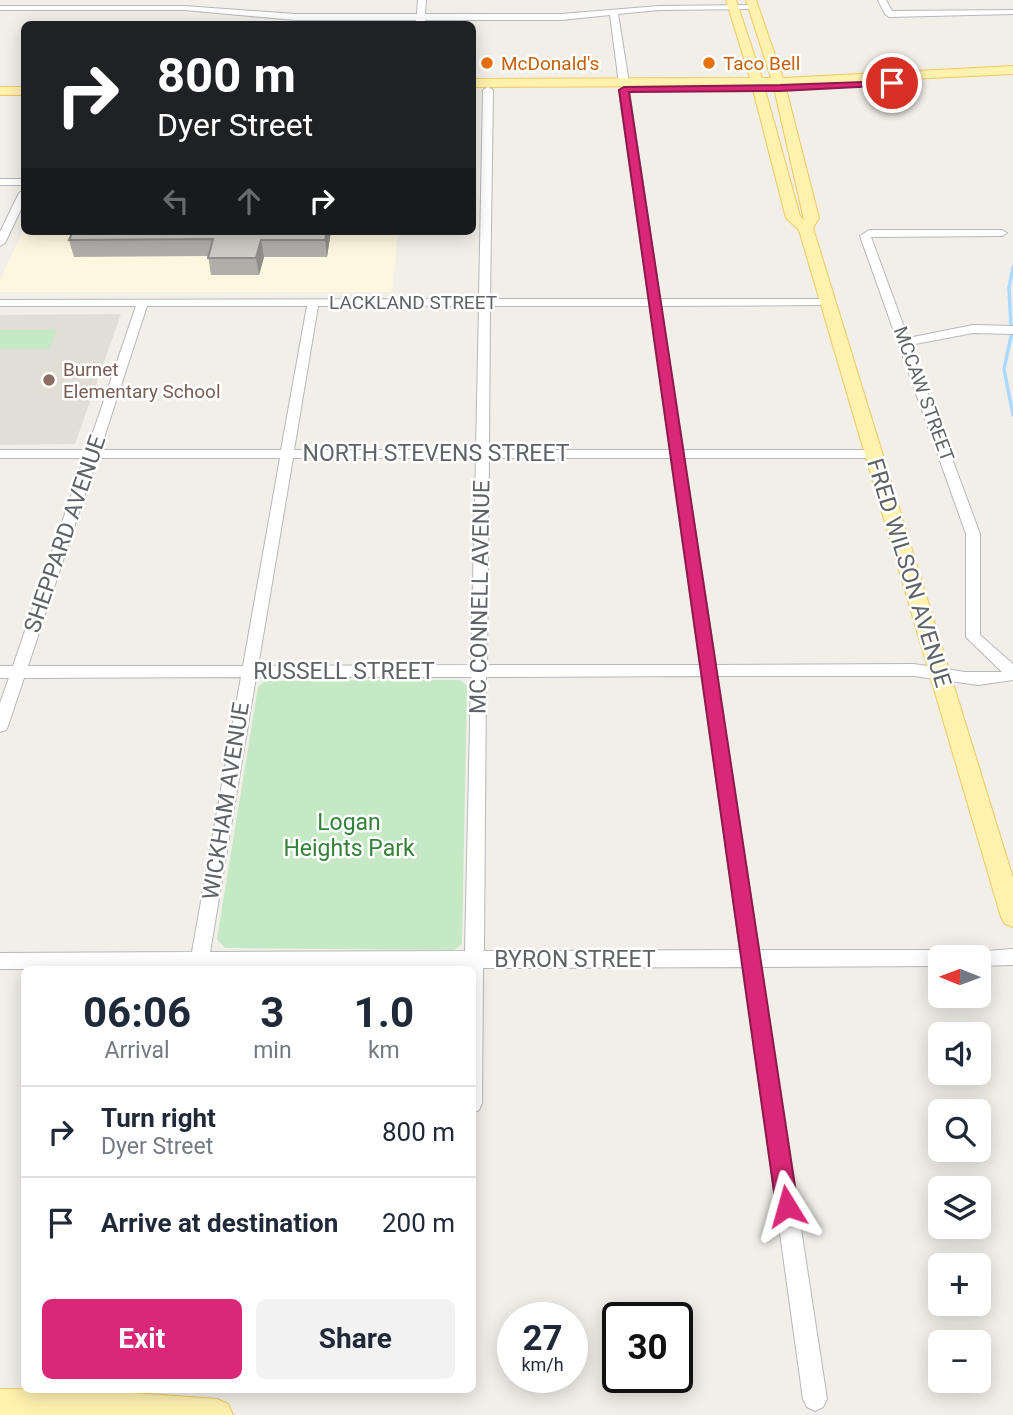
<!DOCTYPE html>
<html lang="en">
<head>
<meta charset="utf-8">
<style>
  body { margin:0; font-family:Roboto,sans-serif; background:#f2f2f3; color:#1f2937; height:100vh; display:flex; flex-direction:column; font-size:26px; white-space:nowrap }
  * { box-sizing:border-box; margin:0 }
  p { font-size:23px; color:#747a83 }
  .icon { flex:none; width:38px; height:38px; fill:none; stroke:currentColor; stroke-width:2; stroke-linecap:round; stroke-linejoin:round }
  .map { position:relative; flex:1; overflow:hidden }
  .panel { position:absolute; left:21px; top:966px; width:455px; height:427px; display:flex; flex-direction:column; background:#fff; border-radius:10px; box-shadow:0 4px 18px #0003 }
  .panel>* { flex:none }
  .hud { position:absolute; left:21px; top:21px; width:455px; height:214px; border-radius:10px; box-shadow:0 4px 18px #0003; background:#202124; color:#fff; overflow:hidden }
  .needle { width:46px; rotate:271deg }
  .buttons { position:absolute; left:928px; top:945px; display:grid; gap:14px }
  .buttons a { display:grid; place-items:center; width:63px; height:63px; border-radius:10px; background:#fff; box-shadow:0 4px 18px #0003; font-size:35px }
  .speed { position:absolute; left:497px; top:1302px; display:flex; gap:14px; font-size:35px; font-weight:700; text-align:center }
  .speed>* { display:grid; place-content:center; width:91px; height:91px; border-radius:50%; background:#fff; box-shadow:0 4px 18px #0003; line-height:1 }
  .speed small { font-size:18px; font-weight:400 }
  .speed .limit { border:4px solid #111; border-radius:10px; background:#fff; color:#111 }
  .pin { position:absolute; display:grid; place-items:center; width:60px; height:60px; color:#fff; margin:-30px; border:4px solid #fff; border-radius:50%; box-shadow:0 2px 7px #0007 }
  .me { position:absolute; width:77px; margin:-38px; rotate:352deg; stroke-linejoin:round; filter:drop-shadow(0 0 5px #0008) }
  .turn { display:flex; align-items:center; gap:24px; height:147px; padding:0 21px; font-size:32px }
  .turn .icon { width:91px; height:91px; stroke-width:2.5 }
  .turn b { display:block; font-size:49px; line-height:60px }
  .lanes { display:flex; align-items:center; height:66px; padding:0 21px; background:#0003; justify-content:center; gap:35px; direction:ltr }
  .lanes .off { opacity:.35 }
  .eta { display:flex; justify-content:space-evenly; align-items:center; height:119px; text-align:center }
  .eta b { font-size:42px; font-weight:700; line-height:49px }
  .primary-button { display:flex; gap:14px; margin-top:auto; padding:14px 21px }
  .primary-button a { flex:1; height:80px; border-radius:10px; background:#db2777; color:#fff; font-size:28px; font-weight:700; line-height:80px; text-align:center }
  .primary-button a+a { background:#f2f2f3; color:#1f2937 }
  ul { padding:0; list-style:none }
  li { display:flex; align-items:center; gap:21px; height:91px; padding:0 21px; border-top:2px solid #e0e1e3 }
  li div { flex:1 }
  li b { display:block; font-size:26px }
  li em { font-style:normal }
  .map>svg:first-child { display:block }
  .commercial { fill:#fef7e0 }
  .education { fill:#e1ded6 }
  .green { fill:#c5e8c5 }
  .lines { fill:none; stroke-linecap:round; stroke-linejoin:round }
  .stream { stroke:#aadaff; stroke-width:3.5 }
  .minor-casing { stroke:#b5b8bc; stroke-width:2 }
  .major-casing { stroke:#f2c960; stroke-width:2 }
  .minor { fill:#fff; fill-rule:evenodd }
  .major { fill:#fff2af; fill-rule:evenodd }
  .wall { fill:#afaea9 }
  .shaded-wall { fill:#8f8d8a }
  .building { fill:#cccac5; stroke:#8f8d8a; stroke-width:2 }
  .route { fill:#db2777; stroke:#8e194d; stroke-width:2 }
  .food-dot { fill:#e8710a; stroke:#fff; stroke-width:2.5 }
  .education-dot { fill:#8d6e63; stroke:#fff; stroke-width:2.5 }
  .labels { text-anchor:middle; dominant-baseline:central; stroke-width:5; stroke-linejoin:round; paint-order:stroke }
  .far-food-label { font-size:19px; fill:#c56008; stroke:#fff; text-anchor:start }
  .far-street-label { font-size:19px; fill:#5f6368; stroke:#fff }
  .far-education-label { font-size:19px; fill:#785e54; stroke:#fff; text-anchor:start }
  .street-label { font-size:23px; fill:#5f6368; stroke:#fff }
  .park-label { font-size:23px; fill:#348238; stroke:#fff }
</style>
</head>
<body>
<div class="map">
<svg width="1013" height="1415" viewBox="0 0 1013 1415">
  <rect width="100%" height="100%" fill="#f1efe8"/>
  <!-- commercial -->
  <path class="commercial" d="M 24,229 L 24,231 L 398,231 L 392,292 L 0,292 L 0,280 Z"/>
  <!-- education -->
  <path class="education" d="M 121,314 L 75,444 L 0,445 L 0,315 Z"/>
  <!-- green -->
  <path class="green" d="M 0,330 L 57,330 L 49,349 L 0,349 Z
    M 460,680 L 467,686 L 462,944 L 454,950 L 225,948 L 217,939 L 258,687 L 265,681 Z"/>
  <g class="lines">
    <!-- stream -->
    <path class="stream" d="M 1011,327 L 1009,288 L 1013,267
      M 1012,332 L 1004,369 L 1013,415"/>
    <defs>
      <path id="minor" d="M 418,0 L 426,0 L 425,14 L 561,14 L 659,6 L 754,5 L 758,7 L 754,9 L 659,10 L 618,14 L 629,83 L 624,86 L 619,83 L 610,15 L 561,20 L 425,20 L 424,24 L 416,24 L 416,20 L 295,20 L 184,10 L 0,10 L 0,6 L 184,6 L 295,14 L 417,14 Z
        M 878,0 L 886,0 L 892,11 L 1013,10 L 1013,14 L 889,17 L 885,14 Z
        M 488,87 L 493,90 L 490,299 L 649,299 L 619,90 L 624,87 L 629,90 L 660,299 L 826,299 L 832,302 L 826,305 L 661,306 L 683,450 L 872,450 L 879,454 L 872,458 L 684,458 L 716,665 L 914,664 L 965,672 L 1002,672 L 966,637 L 966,534 L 860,236 L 869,230 L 1002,230 L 1007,233 L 1002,236 L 871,237 L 908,338 L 973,325 L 1013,326 L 1013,334 L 973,333 L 910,345 L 980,534 L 980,635 L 1013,664 L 1013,680 L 978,685 L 914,676 L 717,676 L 759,950 L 940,950 L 947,952 L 949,957 L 940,957 L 940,966 L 761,967 L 827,1399 L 823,1407 L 815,1411 L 807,1407 L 803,1399 L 743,967 L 483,968 L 482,1103 L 479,1110 L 472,1113 L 472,970 L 0,969 L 0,953 L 192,952 L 241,677 L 24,678 L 8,726 L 6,730 L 0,732 L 0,703 L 9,678 L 0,678 L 0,666 L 13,666 L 84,458 L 0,458 L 0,450 L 87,450 L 136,306 L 0,306 L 0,300 L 479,299 L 483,90 ZM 147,306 L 307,306 L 281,450 L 100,450 ZM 318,306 L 479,306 L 476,450 L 294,450 ZM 490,306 L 650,306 L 670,450 L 489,450 ZM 97,458 L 280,458 L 243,666 L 28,666 ZM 293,458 L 476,458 L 471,665 L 258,666 ZM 489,458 L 671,458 L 700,665 L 487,665 ZM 702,676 L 740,950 L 484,951 L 486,677 ZM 256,677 L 471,677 L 465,951 L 210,952 Z
        M 0,179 L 24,179 L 24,185 L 0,185 Z
        M 24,190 L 24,203 L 5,243 L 0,246 L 0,232 L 19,193 Z
        M 1013,949 L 1013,965 L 978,966 L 978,957 L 969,957 L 971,952 Z"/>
      <path id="major" d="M 726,0 L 736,0 L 762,78 L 771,78 L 746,0 L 756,0 L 783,78 L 1013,66 L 1013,74 L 785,85 L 819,218 L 813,228 L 1013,878 L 1013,927 L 1005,924 L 1001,917 L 799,230 L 786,218 L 752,86 L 472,87 L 472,79 L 750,78 ZM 764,86 L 773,86 L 774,88 L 804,220 L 800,216 Z
        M 0,87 L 24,87 L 24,95 L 0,95 Z
        M 0,1389 L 91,1390 L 217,1399 L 228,1404 L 233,1415 L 0,1415 Z"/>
    </defs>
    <!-- minor casing -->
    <use href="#minor" class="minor-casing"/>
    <!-- major casing -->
    <use href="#major" class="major-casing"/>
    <!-- minor -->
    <use href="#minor" class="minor"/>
    <!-- major -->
    <use href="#major" class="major"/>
  </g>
  <!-- wall -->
  <path class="wall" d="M 73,231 L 331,231 L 327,257 L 264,257 L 259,275 L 211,275 L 208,256 L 74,257 L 69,240 Z"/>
  <!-- shaded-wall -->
  <path class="shaded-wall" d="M 327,231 L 331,231 L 327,257 L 325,240 Z
    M 261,240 L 264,257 L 259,275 L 256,258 Z"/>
  <!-- building -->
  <path class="building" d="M 73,231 L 327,231 L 325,240 L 261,240 L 256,258 L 208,258 L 213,239 L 69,240 Z"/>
  <!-- route -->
  <path class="route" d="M 892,81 L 896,81 L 896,85 L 780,91 L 629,92 L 798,1206 L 795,1214 L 787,1217 L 780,1214 L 776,1206 L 619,90 L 624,87 L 780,85 Z"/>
  <!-- markers -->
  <g class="food-dot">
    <circle cx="487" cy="63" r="7"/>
    <circle cx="709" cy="63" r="7"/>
  </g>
  <circle class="education-dot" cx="49" cy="380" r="7"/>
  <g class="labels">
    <!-- far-food labels -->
    <g class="far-food-label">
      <text x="501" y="63">McDonald's</text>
      <text x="723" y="63">Taco Bell</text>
    </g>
    <!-- far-street labels -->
    <g class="far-street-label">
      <text x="413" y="302">LACKLAND STREET</text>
      <text transform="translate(924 394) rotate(70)">MCCAW STREET</text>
    </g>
    <!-- far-education labels -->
    <g class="far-education-label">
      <text x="63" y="369">Burnet<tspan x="63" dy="22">Elementary School</tspan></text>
    </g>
    <!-- street labels -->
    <g class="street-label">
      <text x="436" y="453">NORTH STEVENS STREET</text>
      <text transform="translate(65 534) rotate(-71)">SHEPPARD AVENUE</text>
      <text transform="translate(909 573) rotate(73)">FRED WILSON AVENUE</text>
      <text transform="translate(480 597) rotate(-89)">MC CONNELL AVENUE</text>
      <text x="344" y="671">RUSSELL STREET</text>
      <text transform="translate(226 801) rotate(-81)">WICKHAM AVENUE</text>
      <text x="575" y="959">BYRON STREET</text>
    </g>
    <!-- park labels -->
    <g class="park-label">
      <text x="349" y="822">Logan<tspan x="349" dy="26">Heights Park</tspan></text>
    </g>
  </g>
</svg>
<div class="buttons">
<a><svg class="needle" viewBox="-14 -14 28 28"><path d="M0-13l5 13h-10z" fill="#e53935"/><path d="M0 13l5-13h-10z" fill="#747a83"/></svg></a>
<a><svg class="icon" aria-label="sound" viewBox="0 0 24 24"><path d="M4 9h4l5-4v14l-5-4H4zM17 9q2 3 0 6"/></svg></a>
<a><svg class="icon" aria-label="search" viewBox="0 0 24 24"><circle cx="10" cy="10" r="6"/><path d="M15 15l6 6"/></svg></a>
<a><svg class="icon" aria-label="layers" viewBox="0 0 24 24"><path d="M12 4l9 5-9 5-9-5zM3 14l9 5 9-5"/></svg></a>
<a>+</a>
<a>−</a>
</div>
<div class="speed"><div>27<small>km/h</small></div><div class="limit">30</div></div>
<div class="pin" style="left:892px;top:83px;background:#d93025"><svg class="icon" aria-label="arrive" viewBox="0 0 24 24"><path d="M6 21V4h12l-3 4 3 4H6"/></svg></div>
<svg class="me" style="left:787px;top:1206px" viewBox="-20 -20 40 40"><path d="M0-17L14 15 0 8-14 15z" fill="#db2777" stroke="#fff" stroke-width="4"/></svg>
<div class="hud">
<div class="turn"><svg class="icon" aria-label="right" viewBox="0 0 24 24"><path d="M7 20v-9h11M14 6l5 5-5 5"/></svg><div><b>800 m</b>Dyer Street</div></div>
<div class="lanes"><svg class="icon off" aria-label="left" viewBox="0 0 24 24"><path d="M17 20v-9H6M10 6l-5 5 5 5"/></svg><svg class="icon off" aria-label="ahead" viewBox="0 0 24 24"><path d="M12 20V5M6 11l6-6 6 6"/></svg><svg class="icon" aria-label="right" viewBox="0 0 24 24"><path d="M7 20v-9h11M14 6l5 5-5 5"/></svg></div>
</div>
<section class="panel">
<div class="eta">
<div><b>06:06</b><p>Arrival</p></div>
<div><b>3</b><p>min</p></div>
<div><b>1.0</b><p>km</p></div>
</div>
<ul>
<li><svg class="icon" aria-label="right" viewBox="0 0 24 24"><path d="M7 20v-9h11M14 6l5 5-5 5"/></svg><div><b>Turn right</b><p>Dyer Street</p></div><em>800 m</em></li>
<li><svg class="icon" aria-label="arrive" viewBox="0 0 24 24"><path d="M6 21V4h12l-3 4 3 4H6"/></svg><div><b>Arrive at destination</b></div><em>200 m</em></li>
</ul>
<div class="primary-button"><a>Exit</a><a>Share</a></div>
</section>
</div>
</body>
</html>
